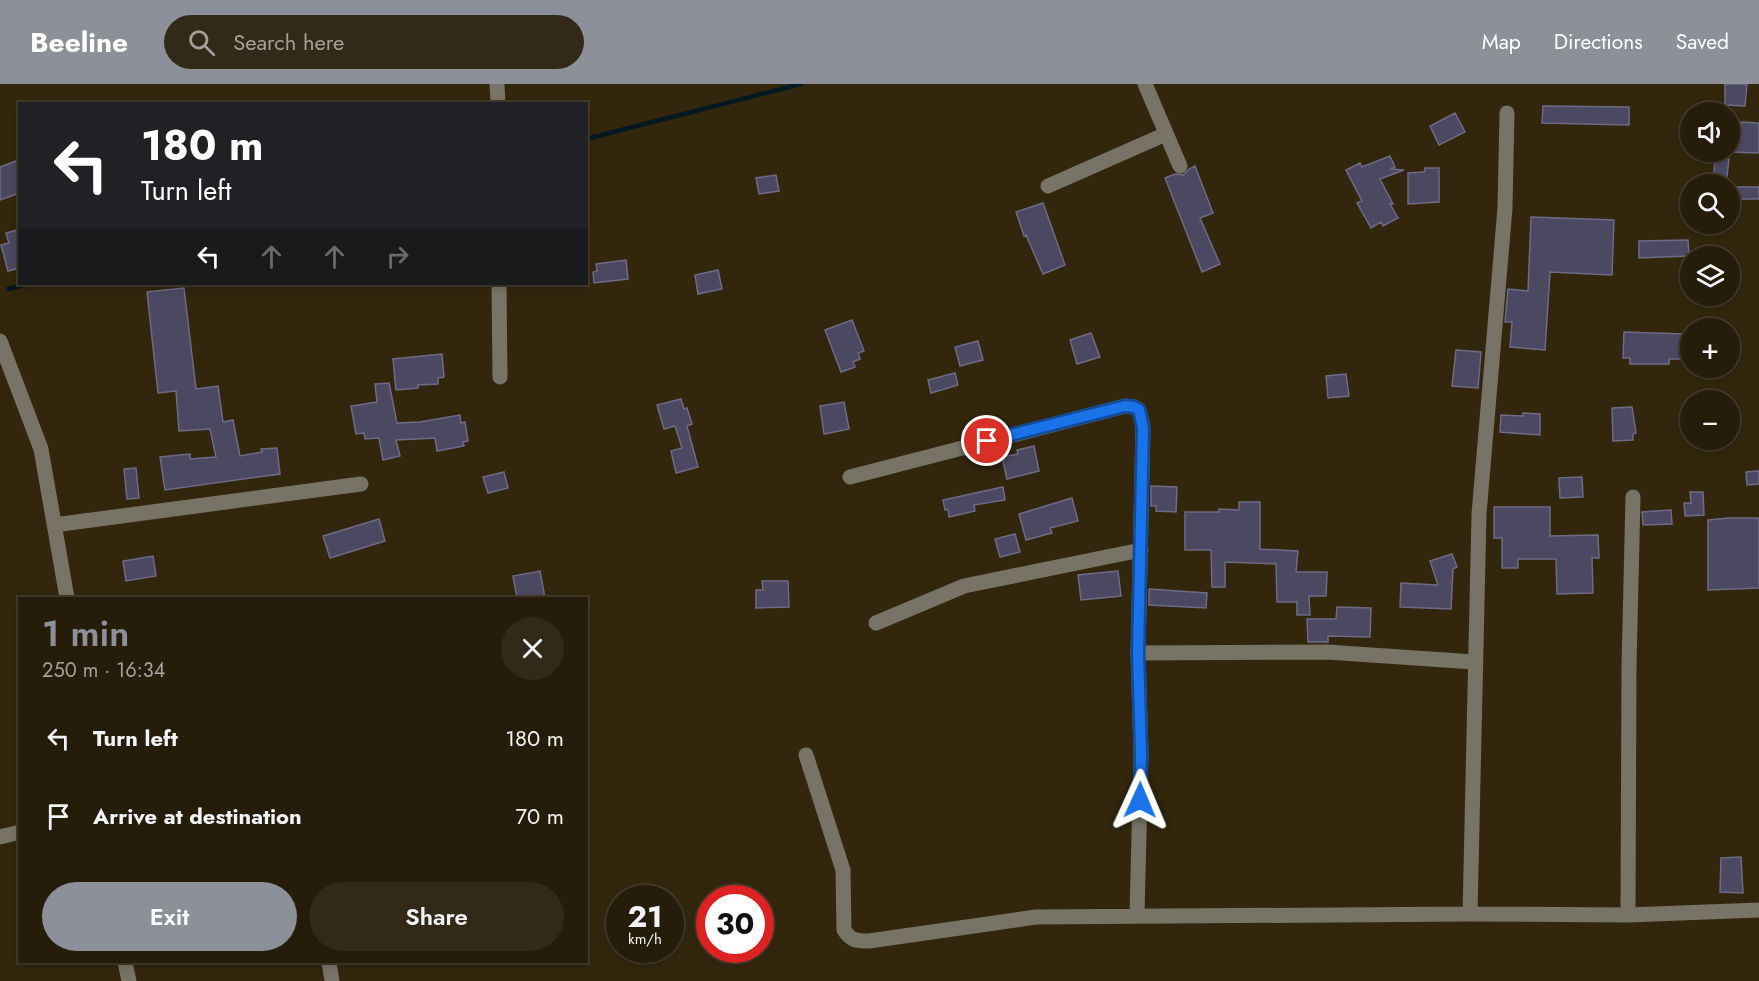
<!DOCTYPE html>
<html lang="en">
<head>
<meta charset="utf-8">
<style>
  body { margin:0; font-family:Jost,sans-serif; background:#322918; color:#f1f3f6; height:100vh; display:flex; flex-direction:column; font-size:22px; white-space:nowrap }
  * { box-sizing:border-box; margin:0 }
  p { font-size:20px; color:#a4a19c }
  .icon { flex:none; width:33px; height:33px; fill:none; stroke:currentColor; stroke-width:2; stroke-linecap:round; stroke-linejoin:round }
  .map { position:relative; flex:1; overflow:hidden }
  .details { position:absolute; left:18px; top:513px; width:570px; height:366px; display:flex; flex-direction:column; background:#261c0a; border-radius:0px; box-shadow:0 3px 9px #0003,0 0 0 2px #423a2b }
  .details>* { flex:none }
  .guide { position:absolute; left:18px; top:18px; width:570px; height:183px; border-radius:0px; box-shadow:0 3px 9px #0003,0 0 0 2px #423a2b; background:#202124; color:#fff; overflow:hidden }
  .controls { position:absolute; left:1680px; top:18px; display:grid; gap:12px }
  .controls a { display:grid; place-items:center; width:60px; height:60px; border-radius:50%; background:#261c0a; box-shadow:0 3px 9px #0003,0 0 0 2px #423a2b; font-size:30px }
  .speed { position:absolute; left:606px; top:801px; display:flex; gap:12px; font-size:30px; font-weight:700; text-align:center }
  .speed>* { display:grid; place-content:center; width:78px; height:78px; border-radius:50%; background:#261c0a; box-shadow:0 3px 9px #0003,0 0 0 2px #423a2b; line-height:1 }
  .speed small { font-size:15px; font-weight:400 }
  .speed .limit { border:9px solid #d22; background:#fff; color:#111 }
  .pin { position:absolute; display:grid; place-items:center; width:51px; height:51px; color:#fff; margin:-26px; border:3px solid #fff; border-radius:50%; box-shadow:0 2px 6px #0007 }
  .me { position:absolute; width:66px; margin:-33px; rotate:1deg; stroke-linejoin:round; filter:drop-shadow(0 0 4px #0008) }
  .turn { display:flex; align-items:center; gap:21px; height:126px; padding:0 24px; font-size:27px }
  .turn .icon { width:78px; height:78px; stroke-width:2.5 }
  .turn b { display:block; font-size:42px; line-height:51px }
  .lanes { display:flex; align-items:center; height:57px; padding:0 24px; background:#0003; justify-content:center; gap:30px; direction:ltr }
  .lanes .off { opacity:.35 }
  .round { display:grid; place-items:center; flex:none; width:63px; height:63px; border-radius:32px; background:#322918 }
  .overview { display:flex; align-items:center; justify-content:space-between; height:102px; padding:0 24px }
  h1 { font-size:36px; font-weight:600; line-height:45px; color:#8c9099 }
  .action { display:flex; gap:12px; margin-top:auto; padding:12px 24px }
  .action a { flex:1; height:69px; border-radius:36px; background:#8c9099; color:#fff; font-size:24px; font-weight:600; line-height:69px; text-align:center }
  .action a+a { background:#322918; color:#f1f3f6 }
  ul { padding:0; list-style:none }
  li { display:flex; align-items:center; gap:18px; height:78px; padding:0 24px }
  li div { flex:1 }
  li b { display:block; font-size:22px }
  li em { font-style:normal }
  header { display:flex; align-items:center; gap:36px; box-sizing:border-box; height:84px; padding:0 30px; background:#8c9099; color:#fff }
  header strong { font-size:28px }
  nav { display:flex; gap:33px; margin-inline-start:auto; font-size:21px }
  .search { width:420px; height:54px; background:#322918; display:flex; align-items:center; gap:15px; box-sizing:border-box; padding:0 21px; border-radius:33px; color:#a4a19c; font-size:22px }
  .map>svg:first-child { display:block }
  .lines { fill:none; stroke-linecap:round; stroke-linejoin:round }
  .stream { stroke:#001922; stroke-width:4.5 }
  .building { fill:#4b4861; stroke:#6e6b86; stroke-width:1.5 }
  .minor { stroke:#777367; stroke-width:15 }
  .route-casing { stroke:#114b97; stroke-width:15 }
  .route { stroke:#1a73e8; stroke-width:10 }
</style>
</head>
<body>
<header>
<strong>Beeline</strong>
<div class="search"><svg class="icon" aria-label="search" viewBox="0 0 24 24"><circle cx="10" cy="10" r="6"/><path d="M15 15l6 6"/></svg>Search here</div>
<nav><a>Map</a><a>Directions</a><a>Saved</a></nav>
</header>
<div class="map">
<svg width="1759" height="897" viewBox="0 0 1759 897">
  <rect width="100%" height="100%" fill="#32260d"/>
  <g class="lines">
    <!-- stream -->
    <path class="stream" d="M 586,55 L 801,0
      M 8,205 L 28,200"/>
  </g>
  <!-- building -->
  <path class="building" d="M 1725,0 L 1747,0 L 1745,22 L 1725,21 Z
    M 1543,22 L 1629,23 L 1629,41 L 1542,39 Z
    M 1455,29 L 1465,48 L 1439,61 L 1430,42 Z
    M 1741,38 L 1759,39 L 1759,69 L 1730,68 L 1730,54 L 1741,54 Z
    M 1390,72 L 1395,83 L 1391,85 L 1404,86 L 1380,95 L 1393,120 L 1390,120 L 1398,134 L 1383,142 L 1381,138 L 1371,144 L 1357,119 L 1362,117 L 1346,86 L 1360,79 L 1362,83 Z
    M 1715,74 L 1729,75 L 1726,100 L 1713,100 Z
    M 16,77 L 20,84 L 20,109 L 0,116 L 0,83 Z
    M 1195,82 L 1213,129 L 1200,134 L 1220,180 L 1202,188 L 1165,94 L 1175,90 L 1183,91 L 1189,85 Z
    M 1425,84 L 1439,84 L 1439,118 L 1408,120 L 1408,89 L 1424,88 Z
    M 776,91 L 779,107 L 759,110 L 756,94 Z
    M 1730,103 L 1759,103 L 1759,115 L 1730,115 Z
    M 1043,119 L 1065,181 L 1043,190 L 1026,151 L 1024,152 L 1016,128 Z
    M 1531,133 L 1614,136 L 1612,191 L 1550,188 L 1545,266 L 1510,263 L 1512,238 L 1505,238 L 1508,205 L 1528,207 Z
    M 17,146 L 20,154 L 20,184 L 8,187 L 1,161 L 9,159 L 6,149 Z
    M 1688,156 L 1689,172 L 1639,174 L 1639,157 Z
    M 626,176 L 628,195 L 594,199 L 593,188 L 597,187 L 596,180 Z
    M 718,186 L 722,205 L 698,210 L 695,191 Z
    M 184,204 L 196,305 L 218,302 L 223,338 L 233,336 L 240,372 L 262,368 L 261,365 L 277,364 L 280,390 L 165,406 L 160,373 L 190,370 L 190,375 L 216,373 L 210,345 L 179,347 L 176,307 L 158,309 L 147,208 Z
    M 852,236 L 864,267 L 858,269 L 860,275 L 853,278 L 855,283 L 841,288 L 825,246 Z
    M 1624,248 L 1685,250 L 1684,275 L 1669,275 L 1669,280 L 1630,280 L 1630,274 L 1623,274 Z
    M 1091,249 L 1100,273 L 1077,280 L 1070,256 Z
    M 978,257 L 983,276 L 960,282 L 955,263 Z
    M 1456,266 L 1481,268 L 1478,304 L 1452,302 Z
    M 442,270 L 444,293 L 438,294 L 438,300 L 418,301 L 418,304 L 396,306 L 393,275 Z
    M 955,289 L 958,301 L 931,309 L 928,296 Z
    M 1346,290 L 1349,312 L 1328,314 L 1326,292 Z
    M 389,299 L 397,339 L 420,338 L 460,331 L 461,339 L 465,338 L 468,357 L 463,358 L 464,362 L 437,367 L 435,354 L 396,356 L 400,372 L 383,376 L 379,354 L 365,355 L 364,349 L 356,350 L 351,322 L 377,318 L 375,300 Z
    M 681,315 L 684,325 L 687,324 L 692,340 L 687,342 L 698,383 L 676,389 L 671,367 L 682,364 L 675,342 L 664,345 L 657,321 Z
    M 844,318 L 849,345 L 824,350 L 820,322 Z
    M 1632,323 L 1636,349 L 1633,350 L 1633,356 L 1613,357 L 1612,324 Z
    M 1523,329 L 1540,330 L 1540,351 L 1500,348 L 1501,331 L 1523,332 Z
    M 1034,362 L 1039,387 L 1007,395 L 1002,373 L 1018,370 L 1017,366 Z
    M 136,384 L 139,414 L 127,415 L 124,385 Z
    M 1759,387 L 1759,400 L 1747,401 L 1746,388 Z
    M 504,388 L 508,404 L 488,409 L 483,393 Z
    M 1582,393 L 1583,413 L 1560,414 L 1559,394 Z
    M 1151,402 L 1177,403 L 1176,428 L 1156,427 L 1156,422 L 1151,422 Z
    M 1003,403 L 1005,416 L 974,421 L 975,427 L 949,433 L 948,425 L 945,426 L 943,416 Z
    M 1690,408 L 1703,408 L 1704,431 L 1685,432 L 1684,419 L 1691,419 Z
    M 1072,414 L 1078,437 L 1050,444 L 1052,449 L 1026,456 L 1019,430 Z
    M 1239,418 L 1260,418 L 1260,465 L 1298,467 L 1296,488 L 1327,488 L 1326,512 L 1309,512 L 1310,531 L 1297,531 L 1297,518 L 1277,518 L 1276,480 L 1225,478 L 1225,503 L 1212,503 L 1211,466 L 1185,466 L 1185,428 L 1219,428 L 1219,425 L 1239,426 Z
    M 1494,423 L 1550,423 L 1550,452 L 1598,451 L 1599,474 L 1592,474 L 1593,509 L 1557,510 L 1556,475 L 1518,475 L 1518,484 L 1502,484 L 1502,454 L 1494,454 Z
    M 1671,426 L 1672,440 L 1643,441 L 1642,428 Z
    M 1729,434 L 1759,434 L 1759,504 L 1708,506 L 1708,436 Z
    M 379,435 L 385,457 L 330,474 L 323,452 Z
    M 1015,450 L 1020,468 L 1000,473 L 995,455 Z
    M 1452,470 L 1457,483 L 1453,485 L 1451,525 L 1400,523 L 1401,499 L 1438,501 L 1430,477 Z
    M 153,472 L 156,492 L 126,497 L 123,477 Z
    M 540,487 L 545,514 L 517,514 L 513,492 Z
    M 1118,487 L 1121,512 L 1081,516 L 1078,491 Z
    M 762,497 L 788,497 L 789,523 L 756,524 L 756,506 L 763,506 Z
    M 1149,505 L 1207,509 L 1206,524 L 1149,521 Z
    M 1337,523 L 1371,524 L 1370,553 L 1328,552 L 1328,558 L 1308,558 L 1307,535 L 1336,535 Z
    M 1741,773 L 1743,809 L 1720,808 L 1721,774 Z"/>
  <g class="lines">
    <!-- minor -->
    <path class="minor" d="M 497,0 L 498,20
      M 1145,0 L 1180,82
      M 1048,102 L 1166,50
      M 499,200 L 500,293
      M 0,257 L 41,365 L 67,514
      M 850,393 L 1125,322 L 1134,323 L 1139,326 L 1143,343 L 1138,569 L 1141,669 L 1137,831
      M 54,441 L 361,400
      M 876,539 L 964,502 L 1141,466
      M 1138,569 L 1327,568 L 1474,578
      M 806,671 L 843,786 L 844,846 C 851,857 857,857 869,857 L 1036,833 L 1470,830 L 1628,831 L 1759,826
      M 0,753 L 20,748
      M 1470,830 L 1479,430 L 1505,124 L 1507,29
      M 1628,831 L 1629,582 L 1633,413
      M 125,878 L 129,897
      M 329,878 L 332,897"/>
  </g>
  <g class="lines">
    <defs>
      <path id="route" d="M 987,357 L 1125,322 L 1134,323 L 1139,326 L 1143,344 L 1138,569 L 1141,669 L 1140,716"/>
    </defs>
    <!-- route casing -->
    <use href="#route" class="route-casing"/>
    <!-- route -->
    <use href="#route" class="route"/>
  </g>
</svg>
<div class="controls">
<a><svg class="icon" aria-label="sound" viewBox="0 0 24 24"><path d="M4 9h4l5-4v14l-5-4H4zM17 9q2 3 0 6"/></svg></a>
<a><svg class="icon" aria-label="search" viewBox="0 0 24 24"><circle cx="10" cy="10" r="6"/><path d="M15 15l6 6"/></svg></a>
<a><svg class="icon" aria-label="layers" viewBox="0 0 24 24"><path d="M12 4l9 5-9 5-9-5zM3 14l9 5 9-5"/></svg></a>
<a>+</a>
<a>−</a>
</div>
<div class="speed"><div>21<small>km/h</small></div><div class="limit">30</div></div>
<div class="pin" style="left:987px;top:357px;background:#d93025"><svg class="icon" aria-label="arrive" viewBox="0 0 24 24"><path d="M6 21V4h12l-3 4 3 4H6"/></svg></div>
<svg class="me" style="left:1140px;top:716px" viewBox="-20 -20 40 40"><path d="M0-17L14 15 0 8-14 15z" fill="#1a73e8" stroke="#fff" stroke-width="4"/></svg>
<div class="guide">
<div class="turn"><svg class="icon" aria-label="left" viewBox="0 0 24 24"><path d="M17 20v-9H6M10 6l-5 5 5 5"/></svg><div><b>180 m</b>Turn left</div></div>
<div class="lanes"><svg class="icon" aria-label="left" viewBox="0 0 24 24"><path d="M17 20v-9H6M10 6l-5 5 5 5"/></svg><svg class="icon off" aria-label="ahead" viewBox="0 0 24 24"><path d="M12 20V5M6 11l6-6 6 6"/></svg><svg class="icon off" aria-label="ahead" viewBox="0 0 24 24"><path d="M12 20V5M6 11l6-6 6 6"/></svg><svg class="icon off" aria-label="right" viewBox="0 0 24 24"><path d="M7 20v-9h11M14 6l5 5-5 5"/></svg></div>
</div>
<section class="details">
<div class="overview"><div><h1>1 min</h1><p>250 m · 16:34</p></div><a class="round"><svg class="icon" aria-label="close" viewBox="0 0 24 24"><path d="M6 6l12 12M18 6L6 18"/></svg></a></div>
<ul>
<li><svg class="icon" aria-label="left" viewBox="0 0 24 24"><path d="M17 20v-9H6M10 6l-5 5 5 5"/></svg><div><b>Turn left</b></div><em>180 m</em></li>
<li><svg class="icon" aria-label="arrive" viewBox="0 0 24 24"><path d="M6 21V4h12l-3 4 3 4H6"/></svg><div><b>Arrive at destination</b></div><em>70 m</em></li>
</ul>
<div class="action"><a>Exit</a><a>Share</a></div>
</section>
</div>
</body>
</html>
